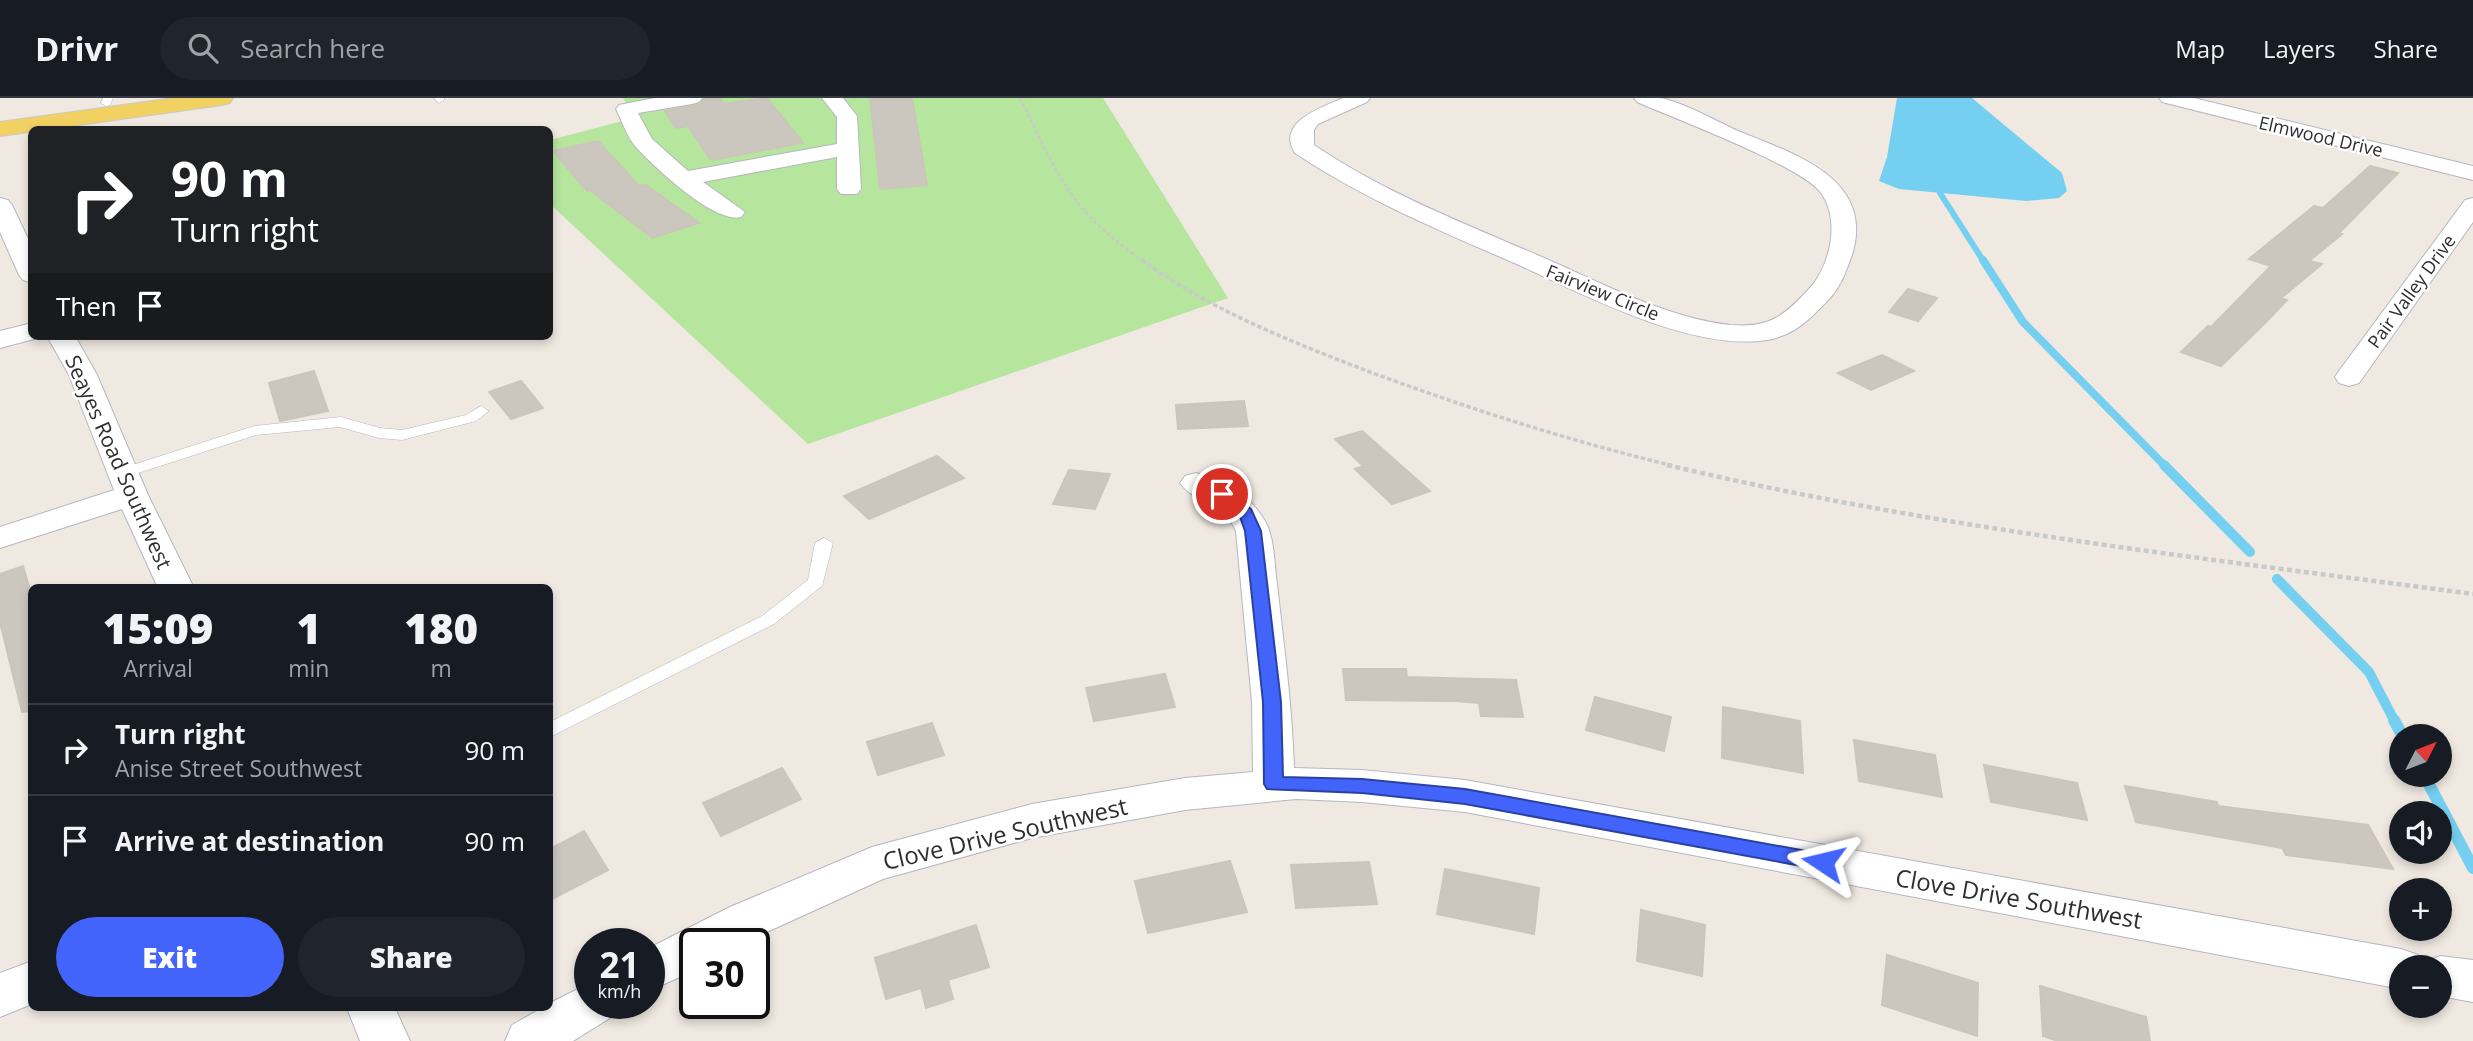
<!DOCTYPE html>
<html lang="en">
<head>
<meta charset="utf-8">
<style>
  body { margin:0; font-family:"Open Sans",sans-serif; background:#20242c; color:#f1f3f6; height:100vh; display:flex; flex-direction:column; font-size:26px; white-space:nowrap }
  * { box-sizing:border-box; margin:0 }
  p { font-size:23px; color:#9ea1a6 }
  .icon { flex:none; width:38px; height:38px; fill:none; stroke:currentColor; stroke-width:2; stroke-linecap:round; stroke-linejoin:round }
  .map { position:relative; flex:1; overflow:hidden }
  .details { position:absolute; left:28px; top:486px; width:525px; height:427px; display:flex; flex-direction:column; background:#171b24; border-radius:10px; box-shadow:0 4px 10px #0003 }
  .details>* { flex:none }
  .top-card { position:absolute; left:28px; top:28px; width:525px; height:214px; border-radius:10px; box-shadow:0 4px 10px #0003; background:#202124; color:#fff; overflow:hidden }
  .needle { width:46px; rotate:48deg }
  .fabs { position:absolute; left:2389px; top:626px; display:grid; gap:14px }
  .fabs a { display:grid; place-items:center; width:63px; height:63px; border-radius:50%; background:#171b24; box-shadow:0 4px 10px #0003; font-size:35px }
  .speed { position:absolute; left:574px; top:830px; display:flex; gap:14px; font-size:35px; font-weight:700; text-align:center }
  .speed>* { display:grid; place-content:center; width:91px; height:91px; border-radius:50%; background:#171b24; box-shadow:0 4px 10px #0003; line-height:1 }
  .speed small { font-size:18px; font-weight:400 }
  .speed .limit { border:4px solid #111; border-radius:10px; background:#fff; color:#111 }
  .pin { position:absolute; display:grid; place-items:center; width:60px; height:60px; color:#fff; margin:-30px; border:4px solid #fff; border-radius:50%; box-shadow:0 2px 7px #0007 }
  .me { position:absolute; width:77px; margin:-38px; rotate:280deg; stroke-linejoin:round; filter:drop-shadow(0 0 5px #0008) }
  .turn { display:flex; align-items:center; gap:24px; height:147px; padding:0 28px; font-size:32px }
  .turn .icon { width:91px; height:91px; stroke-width:2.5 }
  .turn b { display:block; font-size:49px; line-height:60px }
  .then { display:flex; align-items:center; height:66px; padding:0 28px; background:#0003; gap:14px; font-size:26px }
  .eta { display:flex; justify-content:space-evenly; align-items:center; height:119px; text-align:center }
  .eta b { font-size:42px; font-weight:800; line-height:49px }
  .action { display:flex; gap:14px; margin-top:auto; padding:14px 28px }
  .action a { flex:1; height:80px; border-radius:42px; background:#4264fb; color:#fff; font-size:28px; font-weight:800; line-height:80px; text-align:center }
  .action a+a { background:#20242c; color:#f1f3f6 }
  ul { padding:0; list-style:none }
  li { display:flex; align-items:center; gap:21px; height:91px; padding:0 28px; border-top:2px solid #363941 }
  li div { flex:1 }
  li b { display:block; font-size:26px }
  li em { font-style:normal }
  header { display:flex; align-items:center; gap:42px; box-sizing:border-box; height:98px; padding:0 35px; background:#171b24; border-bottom:2px solid #363941 }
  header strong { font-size:33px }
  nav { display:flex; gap:38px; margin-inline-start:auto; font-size:24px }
  .search { width:490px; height:63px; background:#20242c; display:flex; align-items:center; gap:18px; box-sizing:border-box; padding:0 24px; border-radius:38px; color:#9ea1a6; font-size:26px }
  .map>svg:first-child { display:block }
  .green { fill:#b6e59e }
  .water { fill:#75cff0 }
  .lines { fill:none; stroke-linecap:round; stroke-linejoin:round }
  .stream-far3 { stroke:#75cff0; stroke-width:6 }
  .stream-far2 { stroke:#75cff0; stroke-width:8 }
  .stream-far1 { stroke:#75cff0; stroke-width:10 }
  .stream { stroke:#75cff0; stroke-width:12 }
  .building { fill:#cbc7bf; stroke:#cbc5ba; stroke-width:2 }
  .lane-casing { stroke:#b4b7c1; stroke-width:1 }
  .street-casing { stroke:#b4b7c1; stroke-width:2 }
  .primary-casing { stroke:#c9c9c9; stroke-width:2 }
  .path-far2 { stroke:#c9c9c9; stroke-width:2.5; stroke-dasharray:3.5 2.5; stroke-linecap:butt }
  .path-far1 { stroke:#c9c9c9; stroke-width:3.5; stroke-dasharray:4.5 2.5; stroke-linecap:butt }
  .path { stroke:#c9c9c9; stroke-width:4.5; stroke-dasharray:5 3.5; stroke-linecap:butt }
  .lane { fill:#fff; fill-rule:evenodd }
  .street { fill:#fff; fill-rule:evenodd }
  .primary { fill:#f2d163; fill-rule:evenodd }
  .route { fill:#4264fb; stroke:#2b41a3; stroke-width:2 }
  .labels { text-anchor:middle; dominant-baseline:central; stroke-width:5; stroke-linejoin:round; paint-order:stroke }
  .far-street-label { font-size:18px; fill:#2e2e2e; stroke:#fff }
  .street-label { font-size:21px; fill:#2e2e2e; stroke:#fff }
  .near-street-label { font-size:24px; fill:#2e2e2e; stroke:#fff }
</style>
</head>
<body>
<header>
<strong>Drivr</strong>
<div class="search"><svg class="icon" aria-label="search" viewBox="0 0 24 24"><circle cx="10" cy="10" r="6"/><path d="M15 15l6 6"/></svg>Search here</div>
<nav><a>Map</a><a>Layers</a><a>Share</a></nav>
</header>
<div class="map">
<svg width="2473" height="943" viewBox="0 0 2473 943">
  <rect width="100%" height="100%" fill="#efe9e1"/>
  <!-- green -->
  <path class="green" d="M 623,0 L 1103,0 L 1228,200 L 808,346 L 550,106 L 550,42 L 634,20 Z"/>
  <!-- water -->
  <path class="water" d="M 1897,0 L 1972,0 L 2062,75 L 2067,93 L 2059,100 L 2026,103 L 1899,91 L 1879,83 L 1887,59 Z"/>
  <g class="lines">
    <!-- stream-far3 -->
    <path class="stream-far3" d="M 1940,95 L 1984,164"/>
    <!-- stream-far2 -->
    <path class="stream-far2" d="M 1983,162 L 2023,224 L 2165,368"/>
    <!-- stream-far1 -->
    <path class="stream-far1" d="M 2164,367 L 2250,454
      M 2277,481 L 2369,574 L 2395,624"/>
    <!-- stream -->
    <path class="stream" d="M 2394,622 L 2403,639
      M 2424,677 L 2473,770"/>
  </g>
  <!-- building -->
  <path class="building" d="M 705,0 L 721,0 L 722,6 L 767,0 L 803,45 L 711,62 L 688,28 L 676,30 L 665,13 L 700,7 Z
    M 870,0 L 912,0 L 927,87 L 880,91 Z
    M 598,43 L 639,88 L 646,87 L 699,125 L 652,140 L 590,92 L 587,93 L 553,53 Z
    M 2370,68 L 2398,75 L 2339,135 L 2342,136 L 2309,163 L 2322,166 L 2281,200 L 2287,202 L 2266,224 L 2221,268 L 2181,254 L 2208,228 L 2211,229 L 2271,168 L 2249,161 L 2314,108 L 2323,110 Z
    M 1908,191 L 1937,200 L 1918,223 L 1889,214 Z
    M 1882,257 L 1914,273 L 1871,292 L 1838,275 Z
    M 314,273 L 328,313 L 280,323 L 269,285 Z
    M 521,283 L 543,310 L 511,321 L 489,294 Z
    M 1244,303 L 1248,328 L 1178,331 L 1176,307 Z
    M 1362,333 L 1430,393 L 1392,406 L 1355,371 L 1363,368 L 1335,341 Z
    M 937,358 L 964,380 L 869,421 L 844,398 Z
    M 1069,372 L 1110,376 L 1095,411 L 1053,406 Z
    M 23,468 L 32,499 L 32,613 L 22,614 L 0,524 L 0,476 Z
    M 1343,571 L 1406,571 L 1407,579 L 1516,582 L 1523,619 L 1481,618 L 1479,605 L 1456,603 L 1346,602 Z
    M 1165,576 L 1175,609 L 1094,623 L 1086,590 Z
    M 1595,599 L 1671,619 L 1664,653 L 1586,632 Z
    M 1723,609 L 1800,623 L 1803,675 L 1722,660 Z
    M 932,625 L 944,657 L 878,677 L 867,644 Z
    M 1854,642 L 1935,657 L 1942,699 L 1859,683 Z
    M 1984,667 L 2077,685 L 2087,722 L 1991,704 Z
    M 782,670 L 801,701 L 721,738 L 703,705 Z
    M 2125,688 L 2217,704 L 2218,708 L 2368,727 L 2393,771 L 2286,757 L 2282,750 L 2136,724 Z
    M 584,733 L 608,772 L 550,802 L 550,751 Z
    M 1230,763 L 1247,814 L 1148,835 L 1135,783 Z
    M 1369,764 L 1377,806 L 1296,810 L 1291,767 Z
    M 1445,771 L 1539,790 L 1534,836 L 1437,816 Z
    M 1641,812 L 1705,827 L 1702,878 L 1637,863 Z
    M 976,827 L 989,869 L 948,882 L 953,901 L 926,910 L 921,890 L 886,901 L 875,860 Z
    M 1887,857 L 1978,885 L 1977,938 L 1882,907 Z
    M 2040,888 L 2146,919 L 2150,943 L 2058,943 L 2043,938 Z"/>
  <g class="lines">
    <defs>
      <path id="lane" d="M 103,0 L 113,0 L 110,7 L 106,8 L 101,5 Z
        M 434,0 L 444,0 L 444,2 L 439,5 Z
        M 481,308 L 489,313 L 476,323 L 402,342 L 379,340 L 340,329 L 256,337 L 129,378 L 123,380 L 115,375 L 117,372 L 254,328 L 341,319 L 380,330 L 402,332 L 466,317 Z
        M 824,440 L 833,445 L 822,488 L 774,526 L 550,639 L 550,624 L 762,518 L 808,482 L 815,445 Z"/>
      <path id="street" d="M 655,0 L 702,0 L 699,4 L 692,6 L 638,15 L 652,41 L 688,73 L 837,46 L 837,19 L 822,0 L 843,0 L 857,18 L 861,91 L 857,96 L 841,96 L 837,91 L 837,59 L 703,84 L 745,114 L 741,119 C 715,126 654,69 636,49 C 627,39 622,23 616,11 L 619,7 Z
        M 1343,0 L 1370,0 L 1367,4 L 1318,26 L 1314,32 L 1314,47 C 1386,96 1471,128 1551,163 C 1608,188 1668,220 1730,227 C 1769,230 1783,219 1808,192 C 1830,169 1841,123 1821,95 C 1802,68 1673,20 1637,4 L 1634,0 C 1642,0 1652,0 1660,0 C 1681,3 1718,24 1738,33 C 1792,55 1876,80 1852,157 C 1846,173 1842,186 1831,199 C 1812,219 1796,237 1767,242 C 1690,254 1582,195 1512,164 C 1438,132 1362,100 1295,55 C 1275,24 1323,9 1343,0 Z
        M 2159,0 L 2194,0 L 2473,68 L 2473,82 L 2162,4 Z
        M 0,100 L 8,102 L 12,107 L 32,149 L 32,185 L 23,182 L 19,177 L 0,134 Z
        M 2473,100 L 2473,124 L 2359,285 L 2349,288 L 2339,285 L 2335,279 L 2339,273 L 2465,102 Z
        M 32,225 L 32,238 L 42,239 L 0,250 L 0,233 Z
        M 47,238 L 75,238 L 97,277 L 148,397 L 194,490 L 158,490 L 122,411 L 0,450 L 0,429 L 114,392 L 69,277 Z
        M 1196,375 C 1225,383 1250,397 1265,423 C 1275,441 1274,466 1277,486 C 1284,548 1292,608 1294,670 L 1362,672 L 1465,682 L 2401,851 L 2418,857 L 2422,866 L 2440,858 L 2473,862 L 2473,904 L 2440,898 L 2440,870 L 2401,870 L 2401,891 L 1465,714 L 1362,704 L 1296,701 L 1185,712 L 1032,740 L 883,781 L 743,845 L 695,845 L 695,872 L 649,893 L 649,850 L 730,809 L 872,749 L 1032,706 L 1185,680 L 1253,674 L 1252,604 L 1236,433 C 1221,400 1195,406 1180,385 L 1185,378 Z
        M 32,863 L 32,906 L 0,919 L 0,875 Z
        M 590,885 L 590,905 L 617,905 L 610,920 L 573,943 L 505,943 L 512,927 L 542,910 L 550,910 L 550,905 Z
        M 347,910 L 395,910 L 410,943 L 360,943 Z"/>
      <path id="primary" d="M 174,0 L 233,0 L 230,5 L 222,7 L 0,38 L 0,24 Z"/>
    </defs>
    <!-- lane casing -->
    <use href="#lane" class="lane-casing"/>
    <!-- street casing -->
    <use href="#street" class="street-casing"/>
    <!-- primary casing -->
    <use href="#primary" class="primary-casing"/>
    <!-- path-far2 -->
    <path class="path-far2" d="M 1020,0 C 1039,37 1055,78 1082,110 C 1100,131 1122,148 1144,164"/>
    <!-- path-far1 -->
    <path class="path-far1" d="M 1142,162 C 1210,212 1292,244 1370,274 C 1470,311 1570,343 1674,368"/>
    <!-- path -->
    <path class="path" d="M 1667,367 C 1932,430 2203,460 2473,496"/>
    <!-- lane -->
    <use href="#lane" class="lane"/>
    <!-- street -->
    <use href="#street" class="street"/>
    <!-- primary -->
    <use href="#primary" class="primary"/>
  </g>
  <!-- route -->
  <path class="route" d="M 1222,391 L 1251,411 L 1261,433 L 1281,604 L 1283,679 L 1362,681 L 1465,691 L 1823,756 L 1830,759 L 1833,764 L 1830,770 L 1823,772 L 1465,706 L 1362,695 L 1267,691 L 1264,686 L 1263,604 L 1245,433 L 1239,416 L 1215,396 Z"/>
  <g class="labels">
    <!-- far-street labels -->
    <g class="far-street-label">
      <text transform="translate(2321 38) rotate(13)">Elmwood Drive</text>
      <text transform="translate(2411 193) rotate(-54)">Pair Valley Drive</text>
      <text transform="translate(1603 194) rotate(22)">Fairview Circle</text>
    </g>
    <!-- street labels -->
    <g class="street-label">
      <text transform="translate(119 364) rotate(66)">Seayes Road Southwest</text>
    </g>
    <!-- near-street labels -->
    <g class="near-street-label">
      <text transform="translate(1005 735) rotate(-13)">Clove Drive Southwest</text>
      <text transform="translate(2019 800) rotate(10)">Clove Drive Southwest</text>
    </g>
  </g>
</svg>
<div class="fabs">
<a><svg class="needle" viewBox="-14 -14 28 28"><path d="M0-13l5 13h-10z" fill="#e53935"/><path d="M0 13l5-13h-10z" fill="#9ea1a6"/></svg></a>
<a><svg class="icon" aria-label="sound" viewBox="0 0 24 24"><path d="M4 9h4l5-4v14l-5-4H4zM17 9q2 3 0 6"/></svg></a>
<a>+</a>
<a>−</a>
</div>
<div class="speed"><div>21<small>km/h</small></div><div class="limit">30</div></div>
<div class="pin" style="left:1222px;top:396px;background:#d93025"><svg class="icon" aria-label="arrive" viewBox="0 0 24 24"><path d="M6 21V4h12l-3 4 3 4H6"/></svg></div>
<svg class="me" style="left:1823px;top:764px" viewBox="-20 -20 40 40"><path d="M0-17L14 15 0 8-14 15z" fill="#4264fb" stroke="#fff" stroke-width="4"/></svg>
<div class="top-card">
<div class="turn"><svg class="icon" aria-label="right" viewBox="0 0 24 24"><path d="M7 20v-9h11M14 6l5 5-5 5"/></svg><div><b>90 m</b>Turn right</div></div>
<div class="then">Then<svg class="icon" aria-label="arrive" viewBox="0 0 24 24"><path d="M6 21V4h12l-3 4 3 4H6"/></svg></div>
</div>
<section class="details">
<div class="eta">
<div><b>15:09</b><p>Arrival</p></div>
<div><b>1</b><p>min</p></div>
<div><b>180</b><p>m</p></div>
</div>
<ul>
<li><svg class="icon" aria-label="right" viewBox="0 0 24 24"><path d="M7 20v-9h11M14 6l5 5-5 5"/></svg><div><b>Turn right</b><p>Anise Street Southwest</p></div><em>90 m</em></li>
<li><svg class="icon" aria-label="arrive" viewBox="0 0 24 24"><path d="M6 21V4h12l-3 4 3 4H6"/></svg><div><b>Arrive at destination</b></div><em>90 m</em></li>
</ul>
<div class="action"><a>Exit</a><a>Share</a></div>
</section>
</div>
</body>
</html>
